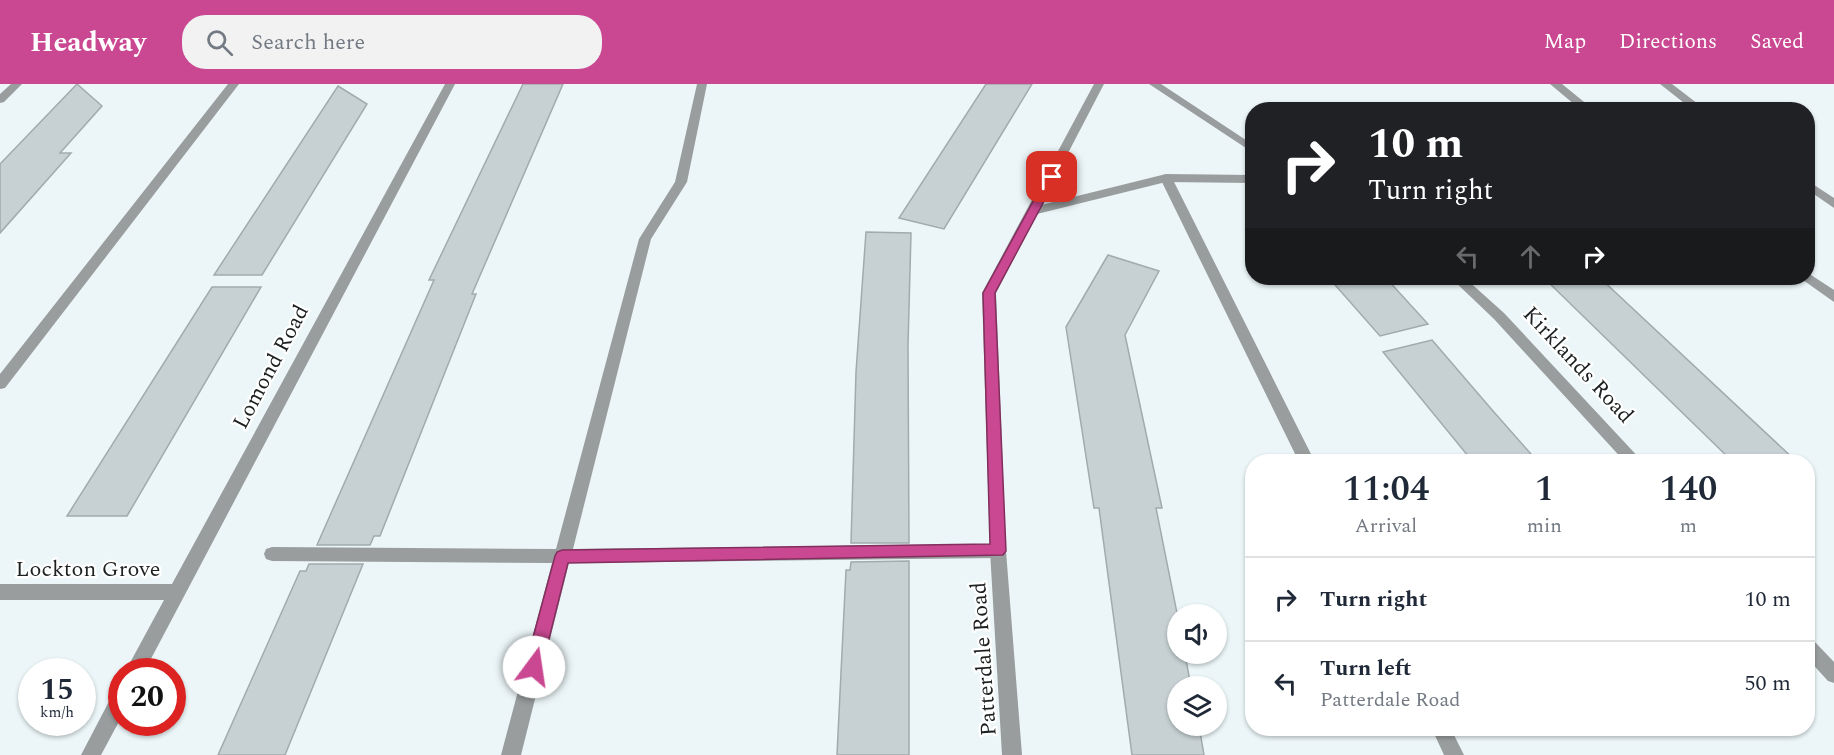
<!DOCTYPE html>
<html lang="en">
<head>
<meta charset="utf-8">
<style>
  body { margin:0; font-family:Spectral,serif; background:#f2f2f3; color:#1f2937; height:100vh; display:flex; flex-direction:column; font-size:22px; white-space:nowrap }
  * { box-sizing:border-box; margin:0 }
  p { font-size:20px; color:#747a83 }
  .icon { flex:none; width:33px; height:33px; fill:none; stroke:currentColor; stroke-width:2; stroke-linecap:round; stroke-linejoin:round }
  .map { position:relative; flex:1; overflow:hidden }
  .panel { position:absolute; left:1245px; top:370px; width:570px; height:282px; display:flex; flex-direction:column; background:#fff; border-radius:24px; box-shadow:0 2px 4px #0004 }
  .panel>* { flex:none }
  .hud { position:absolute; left:1245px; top:18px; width:570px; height:183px; border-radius:24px; box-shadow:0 2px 4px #0004; background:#202124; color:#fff; overflow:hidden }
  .fabs { position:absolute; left:1167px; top:520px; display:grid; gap:12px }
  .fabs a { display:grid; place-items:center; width:60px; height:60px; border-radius:50%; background:#fff; box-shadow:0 2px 4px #0004; font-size:30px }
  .speed { position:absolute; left:18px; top:574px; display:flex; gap:12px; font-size:30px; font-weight:700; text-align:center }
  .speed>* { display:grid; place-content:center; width:78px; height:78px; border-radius:50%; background:#fff; box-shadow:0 2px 4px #0004; line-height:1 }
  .speed small { font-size:15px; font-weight:400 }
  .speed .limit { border:9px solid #d22; background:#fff; color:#111 }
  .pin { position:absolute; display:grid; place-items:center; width:51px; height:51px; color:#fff; margin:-26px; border-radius:12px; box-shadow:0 3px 9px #0006 }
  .me { position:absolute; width:66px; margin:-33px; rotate:14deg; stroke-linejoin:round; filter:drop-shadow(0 0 4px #0008) }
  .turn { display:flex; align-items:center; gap:21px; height:126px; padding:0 24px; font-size:27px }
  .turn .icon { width:78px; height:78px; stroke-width:2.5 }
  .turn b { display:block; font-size:42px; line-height:51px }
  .lanes { display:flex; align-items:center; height:57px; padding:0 24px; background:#0003; justify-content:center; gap:30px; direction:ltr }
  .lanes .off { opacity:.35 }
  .eta { display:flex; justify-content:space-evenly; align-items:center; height:102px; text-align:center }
  .eta b { font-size:36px; font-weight:600; line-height:42px }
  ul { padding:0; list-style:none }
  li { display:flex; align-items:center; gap:18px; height:84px; padding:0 24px; border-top:2px solid #e0e1e3 }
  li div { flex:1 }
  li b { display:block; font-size:22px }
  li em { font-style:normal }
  header { display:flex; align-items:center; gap:36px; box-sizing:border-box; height:84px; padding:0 30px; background:#c94891; color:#fff }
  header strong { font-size:28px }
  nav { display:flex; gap:33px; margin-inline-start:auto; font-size:21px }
  .search { width:420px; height:54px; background:#f2f2f3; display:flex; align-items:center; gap:15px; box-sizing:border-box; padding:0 21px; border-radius:24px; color:#747a83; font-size:22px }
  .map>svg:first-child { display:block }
  .building { fill:#c7d1d3; stroke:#a1aaac; stroke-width:1.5 }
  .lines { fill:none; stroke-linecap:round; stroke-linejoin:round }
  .service { fill:#999d9e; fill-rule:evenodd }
  .minor { fill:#999d9e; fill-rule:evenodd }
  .route { fill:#c94891; stroke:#832f5e; stroke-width:1.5 }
  .labels { text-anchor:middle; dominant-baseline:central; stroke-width:4.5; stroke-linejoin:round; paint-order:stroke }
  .street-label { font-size:22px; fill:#1c2020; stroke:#fff }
</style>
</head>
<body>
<header>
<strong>Headway</strong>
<div class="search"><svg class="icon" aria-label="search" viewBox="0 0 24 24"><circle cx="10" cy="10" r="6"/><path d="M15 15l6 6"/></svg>Search here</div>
<nav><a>Map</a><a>Directions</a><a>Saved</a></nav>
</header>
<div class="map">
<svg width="1834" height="671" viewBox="0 0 1834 671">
  <rect width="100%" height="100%" fill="#ecf6f8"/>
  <!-- building -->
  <path class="building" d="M 77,0 L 102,22 L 60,69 L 71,69 L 0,149 L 0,80 Z
    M 523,0 L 563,0 L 472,210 L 476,210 L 380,452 L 374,452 L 370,461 L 317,461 L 434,196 L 429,196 Z
    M 986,0 L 1032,0 L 944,145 L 899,134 Z
    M 338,2 L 367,20 L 262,191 L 214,191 Z
    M 866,148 L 911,149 L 908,262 L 909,459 L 851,459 L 856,288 Z
    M 1108,171 L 1159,187 L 1125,251 L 1162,424 L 1156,424 L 1178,534 L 1178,570 L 1185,570 L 1191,603 L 1178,603 L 1178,642 L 1199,642 L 1204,671 L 1132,671 L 1099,424 L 1094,424 L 1066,243 Z
    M 1329,194 L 1386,194 L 1428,240 L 1380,252 Z
    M 1544,194 L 1600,194 L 1797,378 L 1733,378 Z
    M 212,203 L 261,203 L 127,432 L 67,432 Z
    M 1432,256 L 1493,327 L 1538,378 L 1473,378 L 1383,268 Z
    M 909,477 L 909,671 L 837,671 L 846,486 L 850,486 L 851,478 Z
    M 309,480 L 363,480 L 285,671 L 218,671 L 300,487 L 306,487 Z"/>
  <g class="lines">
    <!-- service -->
    <path class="service" d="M 228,0 L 239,0 L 5,304 L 0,305 L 0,290 Z
      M 697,0 L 707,0 L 687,98 L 651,155 L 573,465 L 998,460 L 1004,462 L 1006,467 L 1004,472 L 998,474 L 569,479 L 521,671 L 501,671 L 552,479 L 272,477 L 266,475 L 264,470 L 266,465 L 272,463 L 556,465 L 639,155 L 675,98 Z
      M 1550,0 L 1562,0 L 1594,26 L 1581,26 Z
      M 1660,0 L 1672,0 L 1706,26 L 1693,26 Z
      M 1166,90 L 1172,94 L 1315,378 L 1299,378 L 1160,94 Z
      M 1808,97 L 1834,114 L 1834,124 L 1808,106 Z
      M 1808,189 L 1834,206 L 1834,218 L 1803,196 L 1802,194 L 1808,194 Z
      M 1432,645 L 1451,645 L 1464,671 L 1444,671 Z"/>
    <!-- minor -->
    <path class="minor" d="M 11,0 L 22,0 L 4,18 L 0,19 L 0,10 Z
      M 445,0 L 455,0 L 144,588 L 125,588 L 164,516 L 0,516 L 0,500 L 172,500 Z
      M 1094,0 L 1104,0 L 1041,121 L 1166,90 L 1252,91 L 1252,99 L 1166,98 L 1037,130 L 996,209 L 1006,467 L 1022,671 L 1002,671 L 990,467 L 982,209 Z
      M 1149,0 L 1161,0 L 1252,60 L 1252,68 Z
      M 1451,194 L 1465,194 L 1504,229 L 1643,378 L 1625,378 L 1494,235 Z
      M 1808,555 L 1814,557 L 1834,578 L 1834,599 L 1828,597 L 1808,575 Z
      M 122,604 L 122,632 L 101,671 L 81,671 L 115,606 Z"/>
  </g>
  <!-- route -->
  <path class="route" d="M 1048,90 L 1055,90 L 1057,93 L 995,209 L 1006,467 L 1003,471 L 568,479 L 542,583 L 539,588 L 534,590 L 528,588 L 525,583 L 555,472 L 557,468 L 562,466 L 990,460 L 983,209 Z"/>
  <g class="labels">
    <!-- street labels -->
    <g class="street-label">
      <text transform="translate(1578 281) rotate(47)">Kirklands Road</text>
      <text transform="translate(271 283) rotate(-62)">Lomond Road</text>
      <text x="88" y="485">Lockton Grove</text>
      <text transform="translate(984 575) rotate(-94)">Patterdale Road</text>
    </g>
  </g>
</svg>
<div class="fabs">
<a><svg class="icon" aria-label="sound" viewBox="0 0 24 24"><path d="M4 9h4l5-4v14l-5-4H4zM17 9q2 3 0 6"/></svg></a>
<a><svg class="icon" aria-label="layers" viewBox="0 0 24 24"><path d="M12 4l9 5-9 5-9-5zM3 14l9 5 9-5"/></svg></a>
</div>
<div class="speed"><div>15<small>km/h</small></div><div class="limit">20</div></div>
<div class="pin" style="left:1052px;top:93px;background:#d93025"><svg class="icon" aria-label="arrive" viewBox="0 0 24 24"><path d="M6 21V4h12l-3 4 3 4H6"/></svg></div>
<svg class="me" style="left:534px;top:583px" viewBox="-20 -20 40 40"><circle r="19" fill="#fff"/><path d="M0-13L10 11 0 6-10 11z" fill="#c94891"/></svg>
<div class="hud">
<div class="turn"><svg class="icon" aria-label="right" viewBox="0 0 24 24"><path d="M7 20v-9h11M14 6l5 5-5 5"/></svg><div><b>10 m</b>Turn right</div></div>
<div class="lanes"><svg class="icon off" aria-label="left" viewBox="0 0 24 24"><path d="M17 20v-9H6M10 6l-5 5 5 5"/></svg><svg class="icon off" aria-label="ahead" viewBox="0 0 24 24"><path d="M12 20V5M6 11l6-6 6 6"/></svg><svg class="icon" aria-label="right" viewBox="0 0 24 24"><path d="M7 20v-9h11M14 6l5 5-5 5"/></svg></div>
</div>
<section class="panel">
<div class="eta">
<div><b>11:04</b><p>Arrival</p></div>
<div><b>1</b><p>min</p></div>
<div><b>140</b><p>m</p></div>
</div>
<ul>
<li><svg class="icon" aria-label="right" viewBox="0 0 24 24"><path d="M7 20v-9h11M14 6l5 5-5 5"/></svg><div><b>Turn right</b></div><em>10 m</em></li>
<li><svg class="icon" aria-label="left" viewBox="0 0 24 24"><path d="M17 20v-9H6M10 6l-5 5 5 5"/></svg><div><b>Turn left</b><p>Patterdale Road</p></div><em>50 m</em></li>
</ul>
</section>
</div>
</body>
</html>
